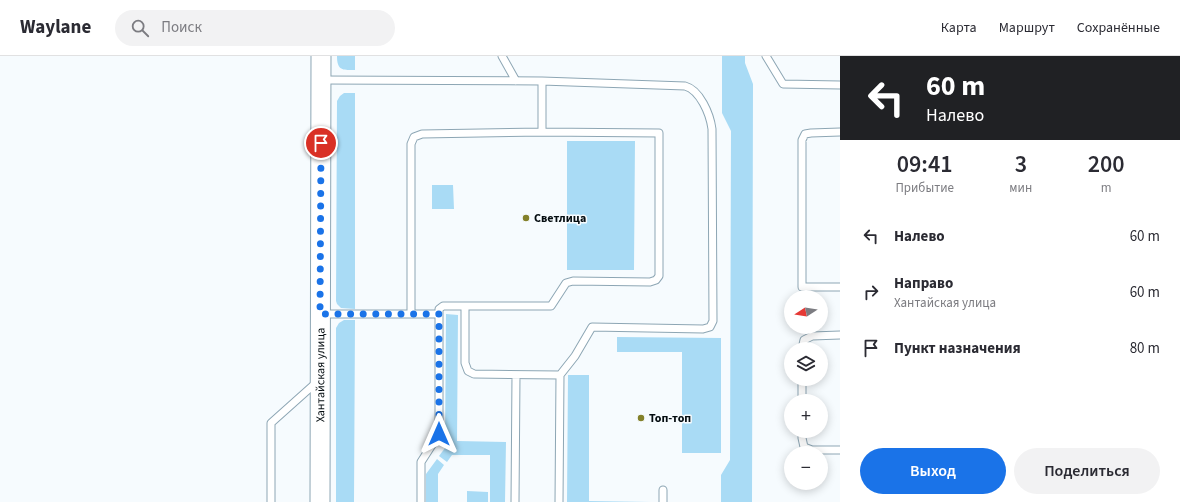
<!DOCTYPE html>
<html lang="ru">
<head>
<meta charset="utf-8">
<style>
  body { margin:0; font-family:"Source Sans 3",sans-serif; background:#f2f2f3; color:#2b2b33; height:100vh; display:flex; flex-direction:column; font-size:15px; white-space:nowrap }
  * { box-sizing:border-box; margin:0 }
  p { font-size:13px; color:#7c7c81 }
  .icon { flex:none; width:22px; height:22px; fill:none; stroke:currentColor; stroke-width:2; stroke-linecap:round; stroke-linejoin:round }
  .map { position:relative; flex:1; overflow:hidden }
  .sheet { display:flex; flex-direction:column; background:#fff; width:340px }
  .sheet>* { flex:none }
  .top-card { background:#202124; color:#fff; overflow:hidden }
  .needle { width:26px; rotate:258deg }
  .controls { position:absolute; left:784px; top:234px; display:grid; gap:8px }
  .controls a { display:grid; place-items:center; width:44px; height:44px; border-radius:50%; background:#fff; box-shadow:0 2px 10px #0003; font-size:20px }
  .pin { position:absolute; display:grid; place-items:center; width:34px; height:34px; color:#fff; margin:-17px; border:2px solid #fff; border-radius:50%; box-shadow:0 1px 4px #0007 }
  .me { position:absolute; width:44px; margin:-22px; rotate:0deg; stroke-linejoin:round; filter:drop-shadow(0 0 3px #0008) }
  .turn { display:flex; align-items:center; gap:14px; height:84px; padding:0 20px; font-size:18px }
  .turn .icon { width:52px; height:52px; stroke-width:2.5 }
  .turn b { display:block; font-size:28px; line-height:34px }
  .eta { display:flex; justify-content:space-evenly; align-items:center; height:68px; text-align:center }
  .eta b { font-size:24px; font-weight:600; line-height:28px }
  .button { display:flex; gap:8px; margin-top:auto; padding:8px 20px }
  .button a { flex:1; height:46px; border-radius:24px; background:#1a73e8; color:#fff; font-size:16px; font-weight:600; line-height:46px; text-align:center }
  .button a+a { background:#f2f2f3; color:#2b2b33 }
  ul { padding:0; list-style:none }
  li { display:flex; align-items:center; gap:12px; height:56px; padding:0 20px }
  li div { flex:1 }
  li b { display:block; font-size:15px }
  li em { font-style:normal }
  header { display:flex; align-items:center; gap:24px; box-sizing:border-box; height:56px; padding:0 20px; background:#fff; border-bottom:1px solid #e1e1e2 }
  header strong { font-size:19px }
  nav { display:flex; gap:22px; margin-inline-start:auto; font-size:14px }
  .search { width:280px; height:36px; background:#f2f2f3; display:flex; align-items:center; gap:10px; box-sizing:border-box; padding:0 14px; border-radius:22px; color:#7c7c81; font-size:15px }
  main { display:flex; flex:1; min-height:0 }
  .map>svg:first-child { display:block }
  .green { fill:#a9dbf5 }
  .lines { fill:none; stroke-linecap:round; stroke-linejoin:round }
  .lane-casing { stroke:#8da6b4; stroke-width:9 }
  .secondary-casing { stroke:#8da6b4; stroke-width:21 }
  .lane { stroke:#fff; stroke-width:7 }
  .secondary { stroke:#fff; stroke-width:19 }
  .route { stroke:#1a73e8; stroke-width:7; stroke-dasharray:0 12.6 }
  .poi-dot { fill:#83812a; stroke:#f6fbfe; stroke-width:1.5 }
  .labels { text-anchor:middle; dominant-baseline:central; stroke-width:3; stroke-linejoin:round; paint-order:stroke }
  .poi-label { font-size:12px; font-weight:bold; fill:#050d11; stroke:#f6fbfe; text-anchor:start }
  .street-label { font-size:12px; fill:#050d11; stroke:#f6fbfe }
</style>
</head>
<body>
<header>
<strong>Waylane</strong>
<div class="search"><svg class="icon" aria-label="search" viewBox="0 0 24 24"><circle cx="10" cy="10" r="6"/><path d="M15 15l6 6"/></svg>Поиск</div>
<nav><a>Карта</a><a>Маршрут</a><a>Сохранённые</a></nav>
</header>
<main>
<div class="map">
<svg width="840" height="446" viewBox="0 0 840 446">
  <rect width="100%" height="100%" fill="#f6fbfe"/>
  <!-- green -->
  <path class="green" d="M 337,0 L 355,0 L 355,14 C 343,14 337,15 337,0 Z
    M 722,0 L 745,0 L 745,7 L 753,28 L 752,446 L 721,446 L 721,419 L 730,404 L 731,75 L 722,57 Z
    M 344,37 L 355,37 L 355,253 L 341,252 L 337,248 L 336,245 L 337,45 L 340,40 Z
    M 567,85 L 635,85 L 634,214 L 567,214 Z
    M 432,129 L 453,129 L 454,153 L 432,153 Z
    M 446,258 L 458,259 L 457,385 L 506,386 L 505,446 L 490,446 L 490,399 L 452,399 L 447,406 L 439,400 L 445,392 Z
    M 344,264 L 355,264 L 354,446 L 336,446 L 336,272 L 339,267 Z
    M 617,281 L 721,282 L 721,397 L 682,397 L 682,296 L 617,296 Z
    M 568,319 L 589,319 L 589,445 L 651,446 L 567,446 Z
    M 437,403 L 444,409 L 438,418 L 438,446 L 426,446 L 426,418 Z
    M 467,435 L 488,436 L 488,446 L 467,446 Z"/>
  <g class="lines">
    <defs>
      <path id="lane" d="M 502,0 L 516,25
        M 766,0 L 783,28 L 840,29
        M 321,24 L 542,25 L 685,30 C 700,34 710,58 712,73 L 713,265 L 710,271 L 703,273 L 592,271 L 575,300 L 560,319 L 559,446
        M 542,25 L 542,76
        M 840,76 L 811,77 L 805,78 L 802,84 L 802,231 L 840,231
        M 321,258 L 411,258 L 411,88 L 414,81 L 422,78 L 542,76 L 659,77 L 659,220 L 656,224 L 650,226 L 573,225 L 566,227 L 551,250 L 465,250
        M 411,258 L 439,258 L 439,378 L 421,406 L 421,446
        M 439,258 L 439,253 L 443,250 L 465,250 L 465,307 L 468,315 L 474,318 L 560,319
        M 802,293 L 804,284 L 812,280 L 840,279
        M 802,345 L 802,323
        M 802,375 L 802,382 L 804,391 L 812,394 L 840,394
        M 271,446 L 271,367 L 318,325
        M 515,446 L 516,319
        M 663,446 L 663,434"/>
      <g id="secondary">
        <path id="s1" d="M 320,446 L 321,0"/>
      </g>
    </defs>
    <!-- lane casing -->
    <use href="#lane" class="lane-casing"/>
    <!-- secondary casing -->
    <use href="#secondary" class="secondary-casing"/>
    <!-- lane -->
    <use href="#lane" class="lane"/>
    <!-- secondary -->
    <use href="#secondary" class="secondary"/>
  </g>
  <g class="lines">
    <!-- route -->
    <path class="route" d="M 321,87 L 320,258 L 439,258 L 439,378"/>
  </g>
  <!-- markers -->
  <g class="poi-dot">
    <circle cx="526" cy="162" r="4"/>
    <circle cx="641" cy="362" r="4"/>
  </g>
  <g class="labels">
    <!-- poi labels -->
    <g class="poi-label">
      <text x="534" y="162">Светлица</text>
      <text x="649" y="362">Топ-топ</text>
    </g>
    <!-- street labels -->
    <g class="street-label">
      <text stroke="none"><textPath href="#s1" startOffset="127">Хантайская улица</textPath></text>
    </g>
  </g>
</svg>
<div class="controls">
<a><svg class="needle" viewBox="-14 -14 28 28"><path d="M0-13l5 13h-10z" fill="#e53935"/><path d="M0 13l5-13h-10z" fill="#7c7c81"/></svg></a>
<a><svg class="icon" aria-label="layers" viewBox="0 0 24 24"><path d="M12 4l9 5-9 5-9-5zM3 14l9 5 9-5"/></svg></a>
<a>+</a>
<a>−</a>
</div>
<div class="pin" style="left:321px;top:87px;background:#d93025"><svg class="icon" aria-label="arrive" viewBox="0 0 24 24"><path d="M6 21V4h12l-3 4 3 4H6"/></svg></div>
<svg class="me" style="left:439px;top:378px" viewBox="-20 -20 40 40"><path d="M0-17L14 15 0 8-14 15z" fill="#1a73e8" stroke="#fff" stroke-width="4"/></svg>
</div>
<section class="sheet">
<div class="top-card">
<div class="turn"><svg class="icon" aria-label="left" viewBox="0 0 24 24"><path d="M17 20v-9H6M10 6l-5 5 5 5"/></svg><div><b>60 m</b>Налево</div></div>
</div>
<div class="eta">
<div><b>09:41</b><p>Прибытие</p></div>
<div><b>3</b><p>мин</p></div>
<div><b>200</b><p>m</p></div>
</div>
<ul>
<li><svg class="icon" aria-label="left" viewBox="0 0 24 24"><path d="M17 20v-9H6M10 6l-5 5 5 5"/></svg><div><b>Налево</b></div><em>60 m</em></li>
<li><svg class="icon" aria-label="right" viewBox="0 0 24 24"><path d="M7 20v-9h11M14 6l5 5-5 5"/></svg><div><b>Направо</b><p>Хантайская улица</p></div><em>60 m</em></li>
<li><svg class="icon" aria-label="arrive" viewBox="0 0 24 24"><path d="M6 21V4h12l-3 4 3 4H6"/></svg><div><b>Пункт назначения</b></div><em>80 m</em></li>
</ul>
<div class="button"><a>Выход</a><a>Поделиться</a></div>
</section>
</main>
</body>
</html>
